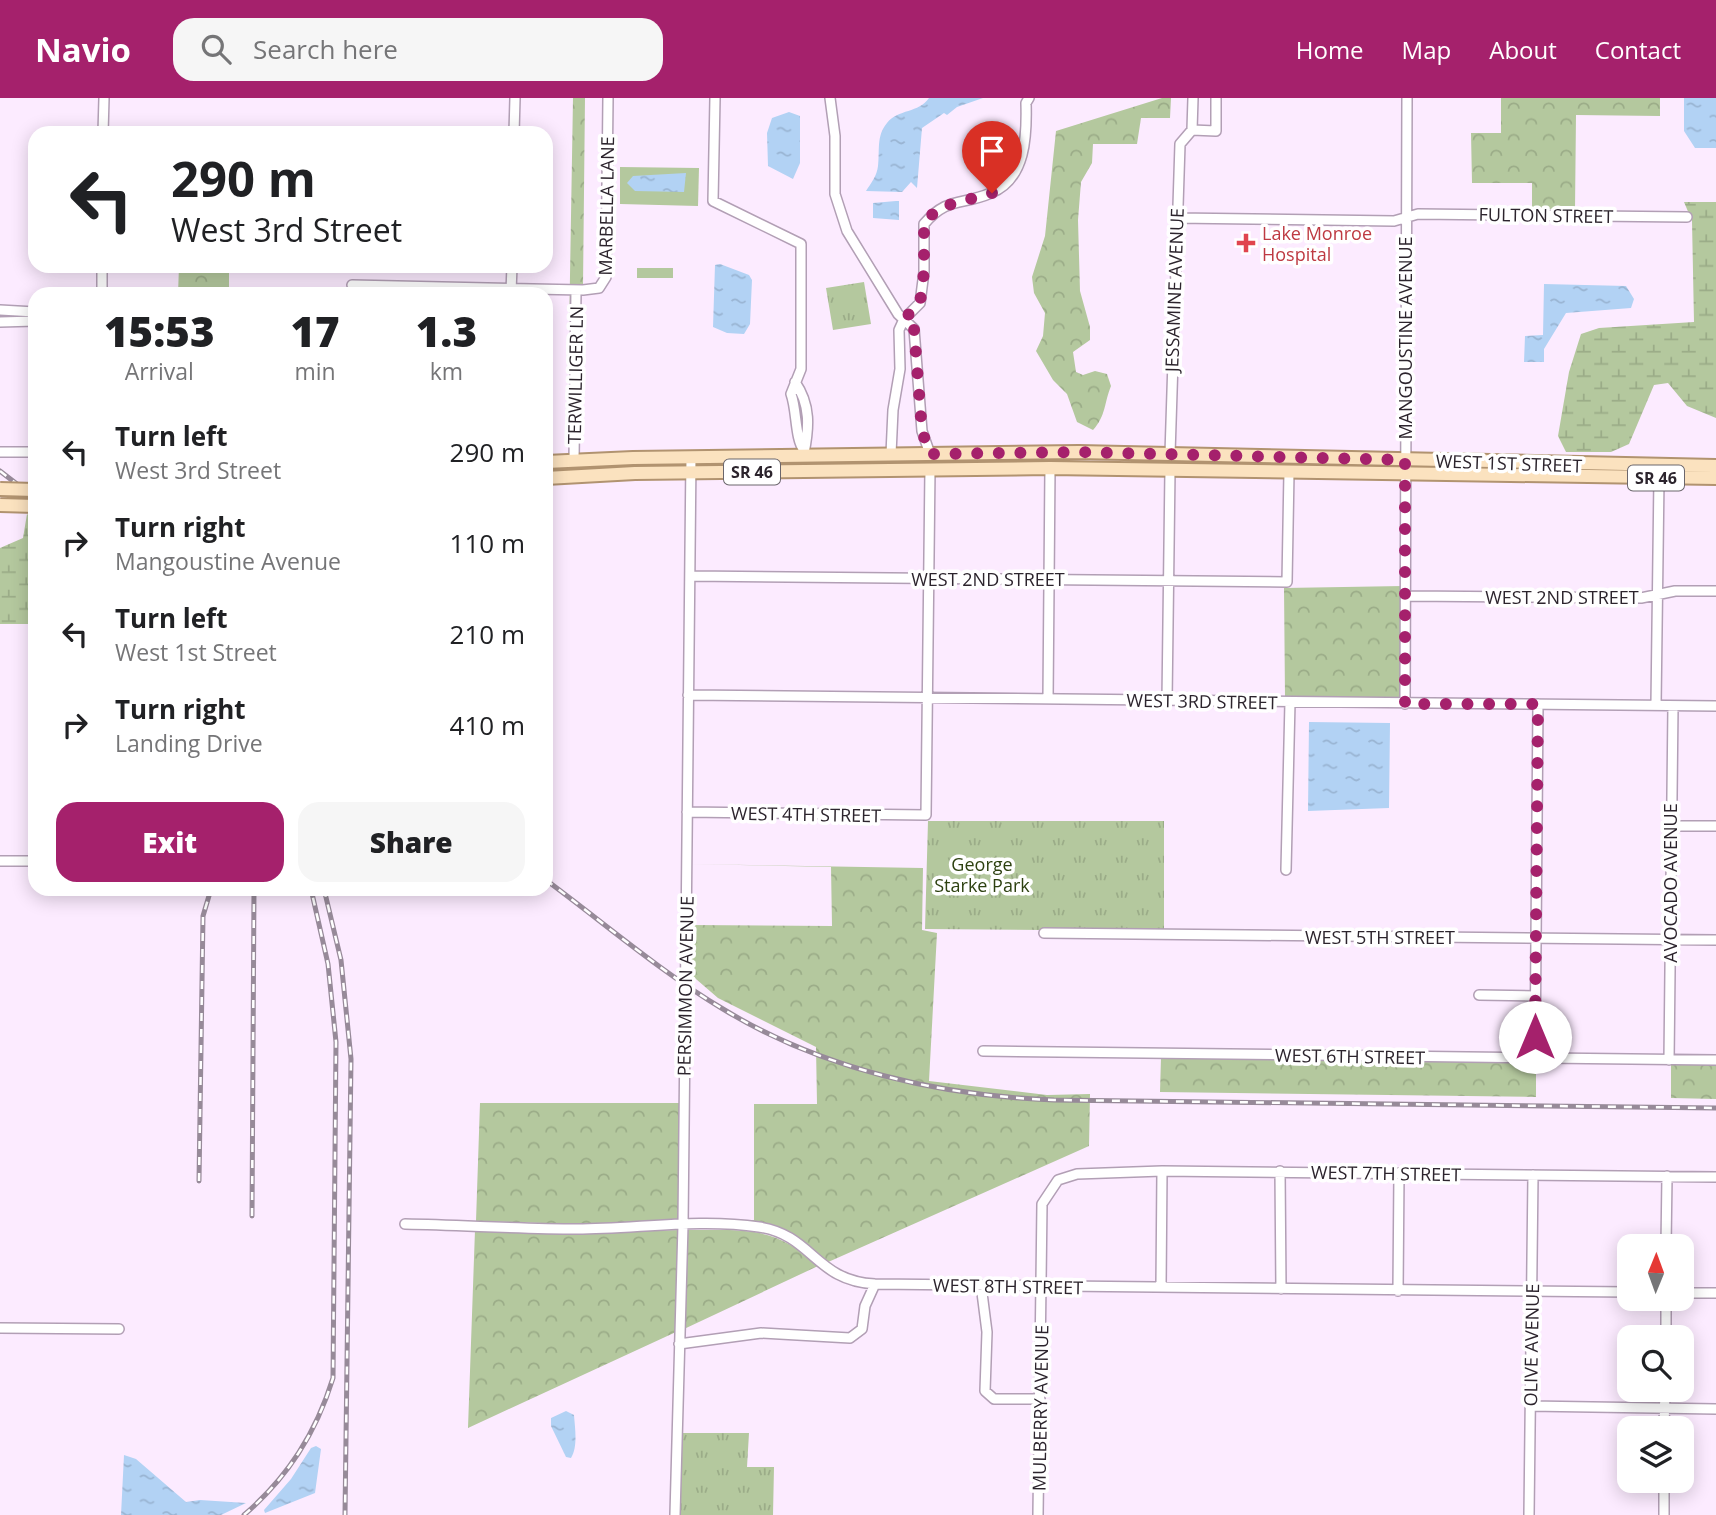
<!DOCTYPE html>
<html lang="en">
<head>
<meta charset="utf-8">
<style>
  body { margin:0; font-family:"Open Sans",sans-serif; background:#f6f6f6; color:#202124; height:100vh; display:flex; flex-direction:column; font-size:26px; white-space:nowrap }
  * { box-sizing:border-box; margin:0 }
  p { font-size:23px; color:#757577 }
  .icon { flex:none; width:38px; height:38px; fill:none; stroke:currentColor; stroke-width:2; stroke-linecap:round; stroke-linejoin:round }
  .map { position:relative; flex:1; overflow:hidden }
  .panel { position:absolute; left:28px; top:189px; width:525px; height:609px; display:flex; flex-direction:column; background:#fff; border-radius:21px; box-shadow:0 4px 18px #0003 }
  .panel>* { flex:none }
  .top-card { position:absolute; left:28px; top:28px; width:525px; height:147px; border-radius:21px; box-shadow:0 4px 18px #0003; background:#fff; color:#202124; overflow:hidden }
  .needle { width:46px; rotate:1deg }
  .controls { position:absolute; left:1617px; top:1136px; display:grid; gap:14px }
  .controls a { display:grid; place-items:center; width:77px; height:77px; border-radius:14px; background:#fff; box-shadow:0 4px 18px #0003; font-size:35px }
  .pin { position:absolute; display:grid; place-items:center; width:60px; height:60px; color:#fff; margin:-72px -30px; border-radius:50% 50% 50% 0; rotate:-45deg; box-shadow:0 0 7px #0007 }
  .pin .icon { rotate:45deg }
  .me { position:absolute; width:77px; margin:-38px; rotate:0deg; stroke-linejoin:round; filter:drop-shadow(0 0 5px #0008) }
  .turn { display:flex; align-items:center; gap:24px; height:147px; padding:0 28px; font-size:32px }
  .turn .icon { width:91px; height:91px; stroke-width:2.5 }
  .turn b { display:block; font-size:49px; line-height:60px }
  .eta { display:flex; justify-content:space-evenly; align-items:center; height:119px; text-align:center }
  .eta b { font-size:42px; font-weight:800; line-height:49px }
  .primary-button { display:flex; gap:14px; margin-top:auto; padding:14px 28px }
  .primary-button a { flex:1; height:80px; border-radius:21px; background:#a5216c; color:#fff; font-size:28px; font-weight:800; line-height:80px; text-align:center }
  .primary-button a+a { background:#f6f6f6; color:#202124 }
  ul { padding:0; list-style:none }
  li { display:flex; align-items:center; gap:21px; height:91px; padding:0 28px }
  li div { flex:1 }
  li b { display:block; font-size:26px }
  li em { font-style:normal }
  header { display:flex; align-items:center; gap:42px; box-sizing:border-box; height:98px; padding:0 35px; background:#a5216c; color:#fff }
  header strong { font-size:33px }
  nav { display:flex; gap:38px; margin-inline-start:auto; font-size:24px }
  .search { width:490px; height:63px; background:#f6f6f6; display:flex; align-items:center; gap:18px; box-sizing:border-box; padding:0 24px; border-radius:21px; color:#757577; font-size:26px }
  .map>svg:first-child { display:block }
  .green { fill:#b4c89e }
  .forest { fill:url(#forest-crowns) }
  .wetland { fill:url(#wetland-marsh) }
  .park { fill:url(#park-tufts) }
  .water { fill:url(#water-ripples) }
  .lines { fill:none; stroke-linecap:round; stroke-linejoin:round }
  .minor-casing { stroke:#b29fb5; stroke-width:12 }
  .major-casing { stroke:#b19370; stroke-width:16 }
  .minor { stroke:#fff; stroke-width:9 }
  .major { stroke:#fbe2bf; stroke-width:12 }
  .rail-casing { stroke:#978a99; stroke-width:5 }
  .rail { stroke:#fff; stroke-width:2.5; stroke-dasharray:8; stroke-linecap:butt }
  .major-bridge-casing { stroke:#b19370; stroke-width:16; stroke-linecap:butt }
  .major-bridge { stroke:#fbe2bf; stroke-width:12 }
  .route { stroke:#a5216c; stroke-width:12; stroke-dasharray:0 21.6 }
  .health-dot { fill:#e0444e; stroke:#fff; stroke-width:2.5 }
  .labels { text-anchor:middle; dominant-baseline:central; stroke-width:7; stroke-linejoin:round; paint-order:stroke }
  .shield { fill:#fff; stroke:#6b666c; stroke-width:2 }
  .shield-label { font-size:16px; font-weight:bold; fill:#2c242d }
  .street-label { font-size:18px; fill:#2c242d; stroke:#fff }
  .health-label { font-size:18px; fill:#be3a42; stroke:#fff; text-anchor:start }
  .park-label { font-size:18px; fill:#2d4110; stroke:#fff }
</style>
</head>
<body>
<header>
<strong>Navio</strong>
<div class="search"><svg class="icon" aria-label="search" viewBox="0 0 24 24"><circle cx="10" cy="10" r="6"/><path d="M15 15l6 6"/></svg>Search here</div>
<nav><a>Home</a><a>Map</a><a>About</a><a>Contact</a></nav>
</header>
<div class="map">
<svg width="1716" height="1417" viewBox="0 0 1716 1417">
  <defs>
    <pattern id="forest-crowns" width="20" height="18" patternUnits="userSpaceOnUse" patternTransform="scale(1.75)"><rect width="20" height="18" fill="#b4c89e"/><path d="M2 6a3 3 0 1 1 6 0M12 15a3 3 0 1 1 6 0" fill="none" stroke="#9bac88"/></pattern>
    <pattern id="wetland-marsh" width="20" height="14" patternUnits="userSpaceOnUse" patternTransform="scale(1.75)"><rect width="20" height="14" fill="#b4c89e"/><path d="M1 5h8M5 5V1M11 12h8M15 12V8" fill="none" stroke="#9bac88"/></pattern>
    <pattern id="park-tufts" width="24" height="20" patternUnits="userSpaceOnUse" patternTransform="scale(1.75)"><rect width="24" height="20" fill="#b4c89e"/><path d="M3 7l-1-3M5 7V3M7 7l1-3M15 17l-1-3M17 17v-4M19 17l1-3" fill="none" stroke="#9bac88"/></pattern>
    <pattern id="water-ripples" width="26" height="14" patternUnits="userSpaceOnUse" patternTransform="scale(1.75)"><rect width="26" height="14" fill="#b2d2f4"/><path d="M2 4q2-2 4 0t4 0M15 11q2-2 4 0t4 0" fill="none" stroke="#99b4d2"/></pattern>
  </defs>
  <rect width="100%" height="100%" fill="#fcebff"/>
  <!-- green -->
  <path class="green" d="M 620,69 L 699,70 L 698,108 L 620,106 Z"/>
  <!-- forest -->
  <path class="forest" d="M 573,0 L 585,0 L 583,188 L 570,210 L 569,237 Z
    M 1162,0 L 1171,0 L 1170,20 L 1141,20 L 1137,46 L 1093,46 L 1092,65 L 1081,84 L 1078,122 L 1080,193 L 1090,229 L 1090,242 L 1073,254 L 1076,274 L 1083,277 L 1095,273 L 1107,276 L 1111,288 C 1104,305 1106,318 1093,332 L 1077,324 L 1067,296 L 1053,282 L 1036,253 L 1043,238 L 1045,215 L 1034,195 L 1032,179 L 1045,138 L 1056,33 Z
    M 1501,0 L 1660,0 L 1660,18 L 1576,17 L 1575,111 L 1532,111 L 1532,85 L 1472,85 L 1471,35 L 1501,35 Z
    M 179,168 L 229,168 L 229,196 L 178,196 Z
    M 1403,488 L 1401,601 L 1285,599 L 1284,490 Z
    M 690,766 L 923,770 L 922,832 L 937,835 L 929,983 L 1047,997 L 1090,996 L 1089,1048 L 826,1165 C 781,1120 760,1124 701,1123 L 754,1122 L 754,1006 L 817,1006 L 816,949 L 718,900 L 689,875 L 689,827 L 832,828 L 831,769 Z
    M 1161,960 L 1536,965 L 1536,999 L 1160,994 Z
    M 1671,967 L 1716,967 L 1716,1001 L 1671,1000 Z
    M 480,1005 L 680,1005 L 679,1123 L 577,1126 L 476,1123 Z
    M 475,1132 L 577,1135 L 679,1132 L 676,1234 L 468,1330 Z
    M 687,1132 C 743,1133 774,1126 818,1168 L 684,1231 Z"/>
  <!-- wetland -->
  <path class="wetland" d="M 1684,104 L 1716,104 L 1716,320 L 1687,308 L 1668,285 L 1654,287 L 1629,346 L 1611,354 L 1566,354 L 1558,338 L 1569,274 L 1581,236 L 1599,230 L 1694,224 L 1692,123 Z
    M 27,416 L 35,422 L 35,526 L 0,526 L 0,450 L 23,440 Z"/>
  <!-- park -->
  <path class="park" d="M 637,170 L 673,170 L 673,180 L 637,180 Z
    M 864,184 L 871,226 L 833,232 L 826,190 Z
    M 928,723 L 1164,723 L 1164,833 L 925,831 Z
    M 682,1335 L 749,1335 L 747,1369 L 774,1369 L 773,1417 L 680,1417 Z"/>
  <!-- water -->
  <path class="water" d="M 929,0 L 983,0 L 957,9 L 947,17 L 944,15 L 922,30 L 917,90 L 911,84 L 902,94 L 866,93 C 871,85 877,78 878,68 C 880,53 876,38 887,25 C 898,11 919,15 929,0 Z
    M 1684,0 L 1716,0 L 1716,50 L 1695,50 L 1684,33 Z
    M 789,14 L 800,18 L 800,65 L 793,81 L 768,68 L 767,35 L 772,20 Z
    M 686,75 L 684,94 L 635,93 L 627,85 L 633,78 Z
    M 896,103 L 899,103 L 899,122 L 873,120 L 873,105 Z
    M 720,166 L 749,177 L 752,182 L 750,226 L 744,236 L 727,235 L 713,229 L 715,167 Z
    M 1544,186 L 1626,188 L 1634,201 L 1631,210 L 1566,215 L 1544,251 L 1544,264 L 1524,264 L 1525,238 L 1543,237 Z
    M 1309,624 L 1390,625 L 1389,710 L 1308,713 Z
    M 566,1313 L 574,1317 C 575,1330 578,1349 571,1360 L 566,1359 L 551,1328 L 551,1320 Z
    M 316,1348 L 321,1351 L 315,1395 L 265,1415 L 264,1412 L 291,1381 L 311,1350 Z
    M 124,1357 L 136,1361 L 186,1404 L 200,1402 L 246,1405 L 221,1417 L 121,1417 Z"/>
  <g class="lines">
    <defs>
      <path id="minor" d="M 715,0 L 713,103 L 801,146 L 801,271 L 791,296 C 797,312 795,342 804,352
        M 830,0 L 835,38 L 835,96 L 847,133 L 898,216 L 914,231 L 922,333 L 930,356
        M 1192,32 L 1193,0
        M 103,35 L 104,0
        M 514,35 L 515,0
        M 1176,120 L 1394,123 L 1418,116 L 1687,119
        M 352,187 L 583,192 L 599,190 L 606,179 L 608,0
        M 511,194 L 512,168
        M 102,196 L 102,168
        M 0,212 L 35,214
        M 0,224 L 35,223
        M 795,284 C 811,307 809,330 804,355
        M 0,354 L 35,354
        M 891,356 L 893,312 L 900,271 L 899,232 L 904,221 L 920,205 L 924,174 L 924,126 C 948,98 961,108 991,95 C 1026,81 1027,37 1026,5 L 1029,0
        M 1170,356 L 1180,46 L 1192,32 L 1216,33 L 1216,0
        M 574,362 L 576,192
        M 690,478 L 1287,484 L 1289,374
        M 1407,498 L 1641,500 L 1675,493 L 1716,493
        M 688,597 L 1716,608
        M 1048,601 L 1050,370
        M 1167,603 L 1170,372
        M 1405,606 L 1407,0
        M 1656,607 L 1659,380
        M 687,714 L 926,717 L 930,371
        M 1671,728 L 1716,728
        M 0,763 L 35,763
        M 1286,772 L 1290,604
        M 1044,835 L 1716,842
        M 1479,897 L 1535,898
        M 983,953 L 1716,962
        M 1535,960 L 1538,606
        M 1669,962 L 1673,608
        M 1280,1073 L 1281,1191
        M 405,1126 C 463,1127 520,1131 577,1131 C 636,1131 699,1120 759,1129 C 813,1137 815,1183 875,1186 L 1629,1194
        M 1666,1148 L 1667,1078
        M 981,1187 L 987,1234 L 985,1293 L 994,1301 L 1040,1301
        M 1161,1189 L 1162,1073
        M 1398,1193 L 1399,1075
        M 1682,1195 L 1716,1195
        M 0,1230 L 119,1231
        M 1666,1239 L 1666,1200
        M 679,1246 L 761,1235 L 850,1240 L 862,1231 L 865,1208 L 875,1186
        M 1530,1308 L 1716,1311
        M 1664,1330 L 1665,1292
        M 675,1417 L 683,1127 L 691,359
        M 1038,1417 L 1042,1106 L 1058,1082 L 1077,1076 L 1162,1073 L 1716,1079
        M 1529,1417 L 1533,1077
        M 1664,1417 L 1664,1382"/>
      <path id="major" d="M 546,364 L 633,360 L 1079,354 L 1716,368
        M 546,380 L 635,375 L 1050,370 L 1716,380"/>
    </defs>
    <!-- minor casing -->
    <use href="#minor" class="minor-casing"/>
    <!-- major casing -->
    <use href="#major" class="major-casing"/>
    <!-- minor -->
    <use href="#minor" class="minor"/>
    <!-- major -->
    <use href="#major" class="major"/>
    <defs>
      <path id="rail" d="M 0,373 L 35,400
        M 0,388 L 35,415
        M 546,782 C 604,825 661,874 723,911 C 821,971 941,998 1054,1002 L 1716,1010
        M 324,791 L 341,862 L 351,961 L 345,1417
        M 199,1083 L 203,818 L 211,791
        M 252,1118 L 254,791
        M 244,1417 C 288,1379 316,1335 333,1280 L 336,944 L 328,866 L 311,791"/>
    </defs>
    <!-- rail casing -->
    <use href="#rail" class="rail-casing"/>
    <!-- rail -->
    <use href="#rail" class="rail"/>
    <defs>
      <path id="major-bridge" d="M 0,391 L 35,392
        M 0,407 L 35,408"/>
    </defs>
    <!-- major-bridge casing -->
    <use href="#major-bridge" class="major-bridge-casing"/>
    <!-- major-bridge -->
    <use href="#major-bridge" class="major-bridge"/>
  </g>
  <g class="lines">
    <!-- route -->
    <path class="route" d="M 992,95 L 938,110 L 924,126 L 924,174 L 920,205 L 904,221 L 914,231 L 922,333 L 930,356 L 1080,354 L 1405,362 L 1405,606 L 1538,606 L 1535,939"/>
  </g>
  <!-- markers -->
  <path class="health-dot" d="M1242.5 134.5h7v7h7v7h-7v7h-7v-7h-7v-7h7z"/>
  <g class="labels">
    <!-- shield labels -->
    <g class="shield">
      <rect x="724" y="361.5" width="56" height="25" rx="5"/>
      <rect x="1628" y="367.5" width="56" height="25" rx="5"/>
    </g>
    <g class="shield-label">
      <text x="752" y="374">SR 46</text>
      <text x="1656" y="380">SR 46</text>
    </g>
    <!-- street labels -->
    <g class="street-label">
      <text transform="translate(606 108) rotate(-89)">MARBELLA LANE</text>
      <text transform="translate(1546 117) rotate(1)">FULTON STREET</text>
      <text transform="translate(1174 192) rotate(-88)">JESSAMINE AVENUE</text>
      <text transform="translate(1405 240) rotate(-90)">MANGOUSTINE AVENUE</text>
      <text transform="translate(575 277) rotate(-89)">TERWILLIGER LN</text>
      <text transform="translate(1509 365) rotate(2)">WEST 1ST STREET</text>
      <text x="988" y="481">WEST 2ND STREET</text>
      <text x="1562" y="499">WEST 2ND STREET</text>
      <text transform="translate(1202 603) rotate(1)">WEST 3RD STREET</text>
      <text transform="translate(806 716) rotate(1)">WEST 4TH STREET</text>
      <text transform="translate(1670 785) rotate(-90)">AVOCADO AVENUE</text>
      <text x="1380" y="839">WEST 5TH STREET</text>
      <text transform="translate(685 888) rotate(-89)">PERSIMMON AVENUE</text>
      <text transform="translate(1350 958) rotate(1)">WEST 6TH STREET</text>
      <text transform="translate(1386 1075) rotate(1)">WEST 7TH STREET</text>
      <text transform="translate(1008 1188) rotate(1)">WEST 8TH STREET</text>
      <text transform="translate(1531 1247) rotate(-89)">OLIVE AVENUE</text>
      <text transform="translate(1040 1310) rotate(-89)">MULBERRY AVENUE</text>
    </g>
    <!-- health labels -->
    <g class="health-label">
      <text x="1262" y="135">Lake Monroe<tspan x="1262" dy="21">Hospital</tspan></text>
    </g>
    <!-- park labels -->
    <g class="park-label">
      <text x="982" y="766">George<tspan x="982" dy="21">Starke Park</tspan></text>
    </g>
  </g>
</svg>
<div class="controls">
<a><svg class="needle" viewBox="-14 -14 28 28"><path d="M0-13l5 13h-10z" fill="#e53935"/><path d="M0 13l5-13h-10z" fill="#757577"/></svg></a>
<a><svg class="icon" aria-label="search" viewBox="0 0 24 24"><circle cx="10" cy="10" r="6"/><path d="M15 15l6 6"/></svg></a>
<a><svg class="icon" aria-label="layers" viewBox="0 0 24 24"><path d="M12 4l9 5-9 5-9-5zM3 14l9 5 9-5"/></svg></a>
</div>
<div class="pin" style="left:992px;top:95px;background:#d93025"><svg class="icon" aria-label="arrive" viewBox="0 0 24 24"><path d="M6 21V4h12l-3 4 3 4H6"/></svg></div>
<svg class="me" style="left:1535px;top:939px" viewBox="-20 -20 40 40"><circle r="19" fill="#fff"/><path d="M0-13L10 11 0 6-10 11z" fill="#a5216c"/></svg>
<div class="top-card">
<div class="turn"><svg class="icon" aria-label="left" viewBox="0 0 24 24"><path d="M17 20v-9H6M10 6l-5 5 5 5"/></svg><div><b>290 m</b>West 3rd Street</div></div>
</div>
<section class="panel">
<div class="eta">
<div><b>15:53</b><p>Arrival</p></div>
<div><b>17</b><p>min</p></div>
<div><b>1.3</b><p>km</p></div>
</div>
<ul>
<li><svg class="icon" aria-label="left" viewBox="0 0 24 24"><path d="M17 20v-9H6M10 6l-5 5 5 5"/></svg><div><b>Turn left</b><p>West 3rd Street</p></div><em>290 m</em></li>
<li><svg class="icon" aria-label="right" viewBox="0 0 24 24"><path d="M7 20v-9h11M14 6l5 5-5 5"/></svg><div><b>Turn right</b><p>Mangoustine Avenue</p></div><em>110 m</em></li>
<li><svg class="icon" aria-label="left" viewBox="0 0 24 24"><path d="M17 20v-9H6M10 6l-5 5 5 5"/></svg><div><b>Turn left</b><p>West 1st Street</p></div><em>210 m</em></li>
<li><svg class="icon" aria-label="right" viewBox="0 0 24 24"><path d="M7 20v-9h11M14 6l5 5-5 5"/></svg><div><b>Turn right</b><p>Landing Drive</p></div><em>410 m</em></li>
</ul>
<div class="primary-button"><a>Exit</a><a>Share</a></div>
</section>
</div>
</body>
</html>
